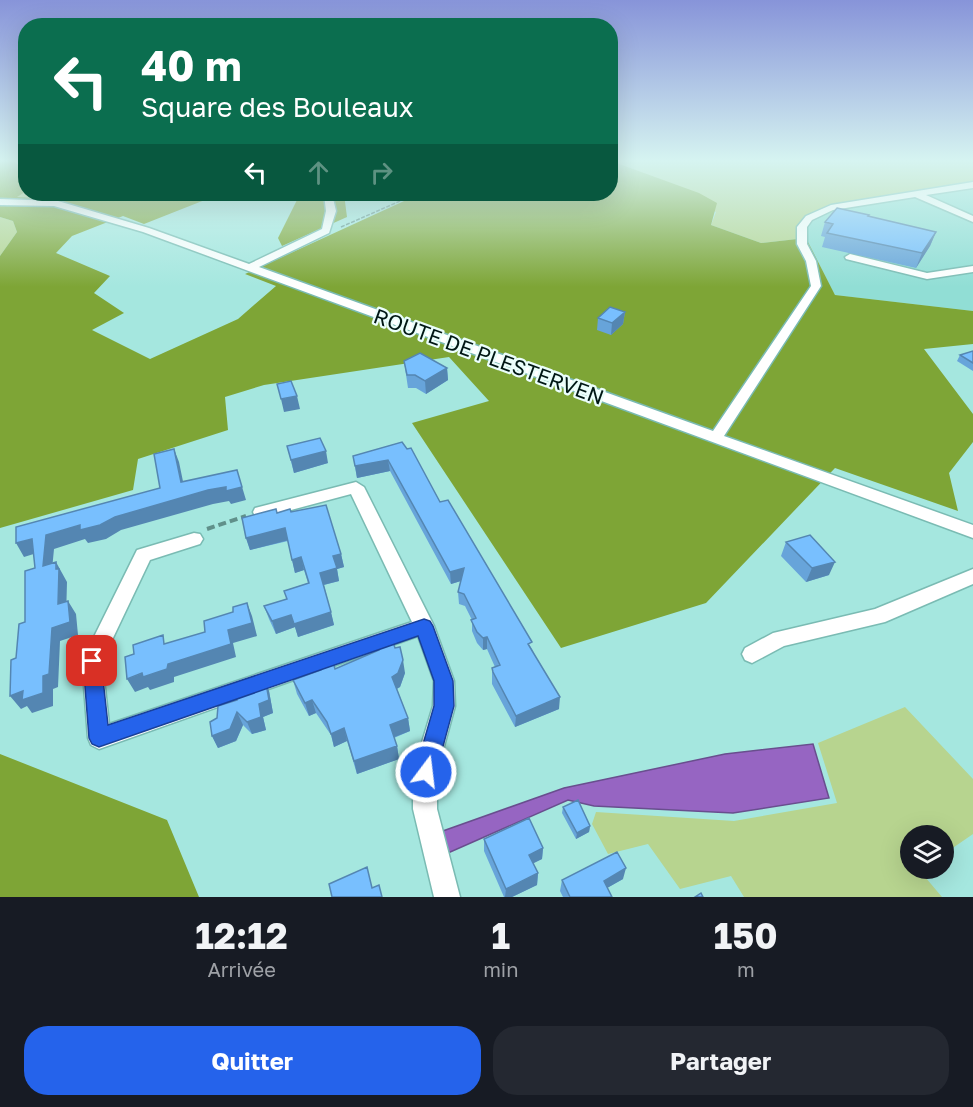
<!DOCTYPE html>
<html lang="fr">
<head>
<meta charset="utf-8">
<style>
  body { margin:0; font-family:"Golos Text",sans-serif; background:#242831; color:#f1f3f6; height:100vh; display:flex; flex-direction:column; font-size:22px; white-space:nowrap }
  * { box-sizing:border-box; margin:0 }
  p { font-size:20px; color:#9ea1a6 }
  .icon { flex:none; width:33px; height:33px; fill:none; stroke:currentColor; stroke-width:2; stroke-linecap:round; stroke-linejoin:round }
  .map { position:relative; height:897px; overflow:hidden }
  .sheet { display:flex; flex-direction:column; background:#171b24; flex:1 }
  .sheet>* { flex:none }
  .hud { position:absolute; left:18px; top:18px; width:600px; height:183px; border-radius:24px; box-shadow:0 6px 24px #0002; background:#0b6e4f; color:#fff; overflow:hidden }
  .tools { position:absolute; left:900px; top:825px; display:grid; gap:12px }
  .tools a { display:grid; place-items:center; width:54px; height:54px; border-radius:50%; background:#171b24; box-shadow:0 6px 24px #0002; font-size:30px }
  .pin { position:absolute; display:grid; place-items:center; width:51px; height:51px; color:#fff; margin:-26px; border-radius:12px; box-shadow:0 3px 9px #0006 }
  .me { position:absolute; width:66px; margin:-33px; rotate:15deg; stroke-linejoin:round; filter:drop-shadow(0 0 4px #0008) }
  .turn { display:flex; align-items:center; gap:21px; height:126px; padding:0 24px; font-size:27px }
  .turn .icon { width:78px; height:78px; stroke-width:2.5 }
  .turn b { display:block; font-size:42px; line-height:51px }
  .lanes { display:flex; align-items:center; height:57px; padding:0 24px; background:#0003; justify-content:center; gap:30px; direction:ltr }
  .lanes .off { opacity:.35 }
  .eta { display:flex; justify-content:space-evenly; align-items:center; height:102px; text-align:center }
  .eta b { font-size:36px; font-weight:700; line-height:42px }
  .primary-button { display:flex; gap:12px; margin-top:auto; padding:12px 24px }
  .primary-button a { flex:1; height:69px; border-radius:24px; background:#2563eb; color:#fff; font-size:24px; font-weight:700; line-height:69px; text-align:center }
  .primary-button a+a { background:#242831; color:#f1f3f6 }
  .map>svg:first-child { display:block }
  .built { fill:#91ded5 }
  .green { fill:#b7d48f }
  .forest { fill:#7ea536 }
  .water { fill:#9665c2; stroke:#694e8e; stroke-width:1.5 }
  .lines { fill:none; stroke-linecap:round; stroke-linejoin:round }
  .minor-casing { stroke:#7abbb3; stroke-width:3 }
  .path-far1 { stroke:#60908a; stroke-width:1.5; stroke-dasharray:4 1.5; stroke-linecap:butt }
  .path { stroke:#60908a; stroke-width:4; stroke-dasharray:8 4; stroke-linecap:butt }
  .minor { fill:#fff; fill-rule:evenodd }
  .wall { fill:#67a4da }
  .shaded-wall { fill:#5486b2 }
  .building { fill:#78bffe; stroke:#5486b2; stroke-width:1.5 }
  .route { fill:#2563eb; stroke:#184099; stroke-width:1.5 }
  .labels { text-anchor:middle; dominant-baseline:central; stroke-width:4.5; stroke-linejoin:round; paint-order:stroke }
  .street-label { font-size:21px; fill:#001714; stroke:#ebfefb }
</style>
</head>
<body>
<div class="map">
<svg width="973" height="897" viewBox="0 0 973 897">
  <rect width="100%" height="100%" fill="#a5e7df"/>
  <!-- built -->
  <path class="built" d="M 973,186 L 973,311 L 835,295 L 806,238 L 807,227 L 815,218 L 840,208 Z"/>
  <!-- green -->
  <path class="green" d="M 612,161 L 973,161 L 973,186 C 939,192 839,201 815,218 C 808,223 807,231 806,238 L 761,243 L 711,225 L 716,212 Z
    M 25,189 L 26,194 L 122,194 L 103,198 L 15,197 L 25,192 Z
    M 0,217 L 13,221 L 17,232 L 0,256 Z
    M 905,707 L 973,779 L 973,834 L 944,854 L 944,836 L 910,836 L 910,868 L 922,869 L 920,871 L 942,897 L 744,897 L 731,876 L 680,889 L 648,844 L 608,854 L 592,824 L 596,812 L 734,821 L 837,803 L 818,743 Z"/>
  <!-- forest -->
  <path class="forest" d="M 0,161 L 14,161 L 25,171 L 25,192 L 17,197 L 60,199 L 103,198 L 122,194 L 220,194 L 144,224 L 123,216 L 72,236 L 56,253 L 110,276 L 94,293 L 124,313 L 92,330 L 150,359 L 238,319 L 276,286 L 245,274 L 415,196 L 409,194 L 610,194 L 611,161 L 699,193 L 717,203 L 711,225 L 761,243 L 806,238 L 835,295 L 973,311 L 973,344 L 924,349 L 973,414 L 973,442 L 949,473 L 958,511 L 835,468 L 706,603 L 561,648 L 412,423 L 489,401 L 449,357 L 264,385 L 225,397 L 228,430 L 138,459 L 133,490 L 0,528 L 0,256 L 17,232 L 13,221 L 0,217 Z
    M 305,194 L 344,194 L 347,217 L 282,246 L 278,238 L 299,196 Z
    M 0,754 L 167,820 L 199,897 L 0,897 Z"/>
  <!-- water -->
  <path class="water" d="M 813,744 L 829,798 L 733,813 L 594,806 L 568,800 L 448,853 L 440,832 L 564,788 L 725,754 Z"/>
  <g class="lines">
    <defs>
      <path id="minor" d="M 973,182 L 973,188 L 926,195 L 973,216 L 973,222 L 915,197 L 833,210 L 812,220 L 807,227 L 807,244 L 816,261 L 821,286 L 724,436 L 973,525 L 973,538 L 143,232 L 54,206 L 0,205 L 0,199 L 58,201 L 149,228 L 249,264 L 322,229 L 326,211 L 324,194 L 332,194 L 336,211 L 329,233 L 259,267 L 713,431 L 811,286 L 806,261 L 797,244 L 797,227 L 806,216 L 831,205 Z
        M 850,254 L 927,273 L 973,266 L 973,272 L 927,279 L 846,259 L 845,257 Z
        M 356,482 L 364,487 L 434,626 L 454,681 L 455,706 L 437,772 L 437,809 L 460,897 L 434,897 L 413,809 L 413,772 L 433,706 L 434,681 L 418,636 L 99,749 L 91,745 L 88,738 L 82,661 L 137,550 L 194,533 L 200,534 L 203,539 L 200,544 L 150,560 L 102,661 L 109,724 L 412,622 L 351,494 L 261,518 L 255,516 L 253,512 L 255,508 Z
        M 973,569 L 973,584 L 885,622 L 784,646 L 752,663 L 745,660 L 742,654 L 745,648 L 773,633 L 875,609 Z"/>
    </defs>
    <!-- minor casing -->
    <use href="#minor" class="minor-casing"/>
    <!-- path-far1 -->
    <path class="path-far1" d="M 341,227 L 416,194"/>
    <!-- path -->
    <path class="path" d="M 207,529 L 246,516"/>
    <!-- minor -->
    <use href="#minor" class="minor"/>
  </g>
  <!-- wall -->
  <path class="wall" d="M 869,217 L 936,232 L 930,246 L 916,268 L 822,247 L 825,237 L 821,236 L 825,222 Z
    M 625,312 L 623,324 L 611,335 L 597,330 L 598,318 Z
    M 973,351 L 973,371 L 957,361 L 960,355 Z
    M 404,361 L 447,368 L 448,380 L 426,394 L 416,388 L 408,388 Z
    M 402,442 L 532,649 L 559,709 L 515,727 L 492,684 L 492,668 L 495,667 L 487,649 L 483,650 L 477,643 L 472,631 L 472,620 L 465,606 L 459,604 L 458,592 L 461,581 L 451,584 L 390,471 L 357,478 L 353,456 Z
    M 287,446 L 328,463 L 294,473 Z
    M 291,512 L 341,554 L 344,567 L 337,569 L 339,581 L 324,585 L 334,625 L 298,637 L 295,627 L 276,634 L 269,619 L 264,606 L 287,599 L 284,591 L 308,583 L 304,570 L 295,573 L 288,541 L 250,550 L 246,538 L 277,513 Z
    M 786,542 L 829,575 L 806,582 L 781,556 Z
    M 378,643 L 405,673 L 400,687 L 397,689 L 408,718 L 410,731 L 394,738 L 397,746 L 399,759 L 357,774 L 347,741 L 334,747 L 331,735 L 316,713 L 309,716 L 297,694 L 293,680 L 335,669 L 379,650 Z
    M 269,691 L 273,713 L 263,717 L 266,730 L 252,734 L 243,725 L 236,741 L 218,748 L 212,736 L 217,718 Z
    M 563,807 L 590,826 L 589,832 L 576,839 L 562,813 Z
    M 484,839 L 543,848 L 542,859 L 533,863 L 538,873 L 537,885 L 512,897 L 504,897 L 484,851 Z
    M 623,879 L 607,888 L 612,897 L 563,897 L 560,891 L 562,880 Z"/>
  <!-- shaded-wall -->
  <path class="shaded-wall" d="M 936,232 L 930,246 L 916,268 L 922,253 Z
    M 625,312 L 623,324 L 611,335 L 612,323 Z
    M 447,368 L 448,380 L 426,394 L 425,381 Z
    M 297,396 L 300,409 L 284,412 L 281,399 Z
    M 174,449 L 179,462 L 186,496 L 181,482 Z
    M 326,451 L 328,463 L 294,473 L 291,460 Z
    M 388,460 L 390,471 L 357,478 L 355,466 Z
    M 237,470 L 246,500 L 231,504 L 229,501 L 213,504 L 121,530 L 106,539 L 88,543 L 85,539 L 54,549 L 51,580 L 43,566 L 46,535 L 80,525 L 115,517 Z
    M 285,528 L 289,540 L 250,550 L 246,538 Z
    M 32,539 L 40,552 L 24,557 L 16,543 Z
    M 341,554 L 344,567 L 337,569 L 339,581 L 323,585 L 320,573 L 333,556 Z
    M 301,557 L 304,570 L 295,573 L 292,560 Z
    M 56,562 L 67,582 L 66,618 L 58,604 Z
    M 835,562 L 829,575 L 806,582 L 812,568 Z
    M 464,568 L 464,580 L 451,584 L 450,572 Z
    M 68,601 L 76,614 L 78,635 L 60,641 L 58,687 L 53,689 L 53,706 L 32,713 L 27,706 L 21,709 L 10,696 L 43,676 L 52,628 Z
    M 247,603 L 252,616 L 257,636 L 233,643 L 236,657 L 174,677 L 174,682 L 150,690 L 148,687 L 135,692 L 127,679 L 168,664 L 228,630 Z
    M 331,612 L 334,625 L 298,637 L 295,627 L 276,634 L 272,621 L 291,615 Z
    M 487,637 L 487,649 L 483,650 L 483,638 Z
    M 403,660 L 405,673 L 400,687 L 394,690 L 392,677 Z
    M 265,678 L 269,691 L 273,713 L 263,717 L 266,730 L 252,734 L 247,722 Z
    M 560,697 L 559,709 L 515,727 L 516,716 Z
    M 312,700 L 316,713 L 309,716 L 305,703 Z
    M 237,712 L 243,725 L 236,741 L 218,748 L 212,736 Z
    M 408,718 L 410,731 L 392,738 L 390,725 Z
    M 344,728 L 347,741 L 334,747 L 331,734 Z
    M 397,746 L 399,759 L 357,774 L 354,761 Z
    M 590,826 L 589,832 L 576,839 L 577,833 Z
    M 543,848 L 542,859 L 528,866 L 529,855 Z
    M 626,868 L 623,879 L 600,892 L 604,881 Z
    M 538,873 L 537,885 L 512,897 L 505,897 L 506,889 Z"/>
  <!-- building -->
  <path class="building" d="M 837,208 L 869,215 L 868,216 L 936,232 L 922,253 L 827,233 L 833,224 L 825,222 Z
    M 610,307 L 625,312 L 612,323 L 598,318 Z
    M 973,351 L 973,363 L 960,355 Z
    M 420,353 L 447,368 L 425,381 L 415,375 L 407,375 L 404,361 Z
    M 291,381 L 297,396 L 281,399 L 277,384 Z
    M 320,438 L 326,451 L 291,460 L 287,446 Z
    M 402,442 L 407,449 L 411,448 L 440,502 L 448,500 L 532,642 L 528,644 L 560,697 L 516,716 L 493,672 L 492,668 L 500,665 L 487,637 L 483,638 L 477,632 L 471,620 L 476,618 L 464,594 L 458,592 L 464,568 L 450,572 L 388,460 L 355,466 L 353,456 Z
    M 174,449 L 181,482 L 237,470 L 242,487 L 226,491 L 226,487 L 208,490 L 115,517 L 100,525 L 80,530 L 80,525 L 46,535 L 43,566 L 56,562 L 56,569 L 59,569 L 58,604 L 68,601 L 70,622 L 52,628 L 49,674 L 43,676 L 43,693 L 22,700 L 23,691 L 10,696 L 11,660 L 16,658 L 19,624 L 25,622 L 25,571 L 35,568 L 32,539 L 16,543 L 16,527 L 160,488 L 154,454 Z
    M 326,505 L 341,554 L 333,556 L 337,568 L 320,573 L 331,612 L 294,624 L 291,615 L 272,621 L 264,606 L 287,599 L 284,591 L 309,583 L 301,557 L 292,560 L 285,528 L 246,538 L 242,518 L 276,509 L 277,513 L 290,509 L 291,512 Z
    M 810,535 L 835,562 L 812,568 L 786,542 Z
    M 247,603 L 252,623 L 228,630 L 231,644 L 168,664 L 167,669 L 143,677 L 142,673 L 127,679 L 125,657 L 134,654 L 133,645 L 163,635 L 164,644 L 205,632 L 204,621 L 233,612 L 233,607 Z
    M 392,639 L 395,648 L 400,647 L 403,660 L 398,673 L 392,677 L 408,718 L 390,725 L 397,746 L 354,761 L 344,728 L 331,734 L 327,722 L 312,700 L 305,703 L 293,680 L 321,670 L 322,665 L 333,662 L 335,669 L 379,650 L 378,643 Z
    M 265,678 L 269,700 L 259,704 L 261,717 L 247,722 L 237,712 L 230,729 L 212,736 L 210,722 L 217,718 L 218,706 L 237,700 L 234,689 Z
    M 578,800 L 590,826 L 577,833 L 563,807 Z
    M 529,818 L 543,848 L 529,855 L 538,873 L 506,889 L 484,839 Z
    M 617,852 L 626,868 L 604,881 L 612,897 L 570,897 L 562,880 Z
    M 367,867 L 372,888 L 379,885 L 382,897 L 332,897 L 329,884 Z
    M 701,893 L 703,897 L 695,897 Z"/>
  <!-- sky -->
  <linearGradient id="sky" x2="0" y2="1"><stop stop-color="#8794d9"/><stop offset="0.56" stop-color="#d6f4f1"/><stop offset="1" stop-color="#d6f4f1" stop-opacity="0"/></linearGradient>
  <rect width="973" height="287" fill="url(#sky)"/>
  <!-- route -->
  <path class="route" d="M 424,619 L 430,621 L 433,626 L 453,681 L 454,706 L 436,772 L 433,780 L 426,783 L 418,780 L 415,772 L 434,706 L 434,681 L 418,636 L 99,747 L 92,744 L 89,738 L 83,661 L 85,656 L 92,653 L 98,656 L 101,661 L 108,725 Z"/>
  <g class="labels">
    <!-- street labels -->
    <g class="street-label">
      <text transform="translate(489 356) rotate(20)">ROUTE DE PLESTERVEN</text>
    </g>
  </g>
</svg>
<div class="tools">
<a><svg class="icon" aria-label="layers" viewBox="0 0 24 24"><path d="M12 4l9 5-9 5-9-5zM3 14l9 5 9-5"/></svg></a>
</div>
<div class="pin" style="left:92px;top:661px;background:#d93025"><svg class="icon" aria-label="arrive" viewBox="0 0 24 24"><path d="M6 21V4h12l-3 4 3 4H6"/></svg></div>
<svg class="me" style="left:426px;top:772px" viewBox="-20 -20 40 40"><circle r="17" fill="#2563eb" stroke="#fff" stroke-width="3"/><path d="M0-11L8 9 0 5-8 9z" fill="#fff"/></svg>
<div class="hud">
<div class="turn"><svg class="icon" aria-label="left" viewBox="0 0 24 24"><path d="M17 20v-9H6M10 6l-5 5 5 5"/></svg><div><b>40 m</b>Square des Bouleaux</div></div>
<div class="lanes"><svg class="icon" aria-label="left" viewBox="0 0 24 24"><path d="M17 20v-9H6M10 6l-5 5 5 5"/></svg><svg class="icon off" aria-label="ahead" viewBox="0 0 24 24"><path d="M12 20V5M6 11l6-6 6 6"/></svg><svg class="icon off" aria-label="right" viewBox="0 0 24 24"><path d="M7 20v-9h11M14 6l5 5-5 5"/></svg></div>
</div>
</div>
<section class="sheet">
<div class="eta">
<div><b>12:12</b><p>Arrivée</p></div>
<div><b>1</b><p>min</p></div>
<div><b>150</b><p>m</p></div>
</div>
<div class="primary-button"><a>Quitter</a><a>Partager</a></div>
</section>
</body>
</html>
